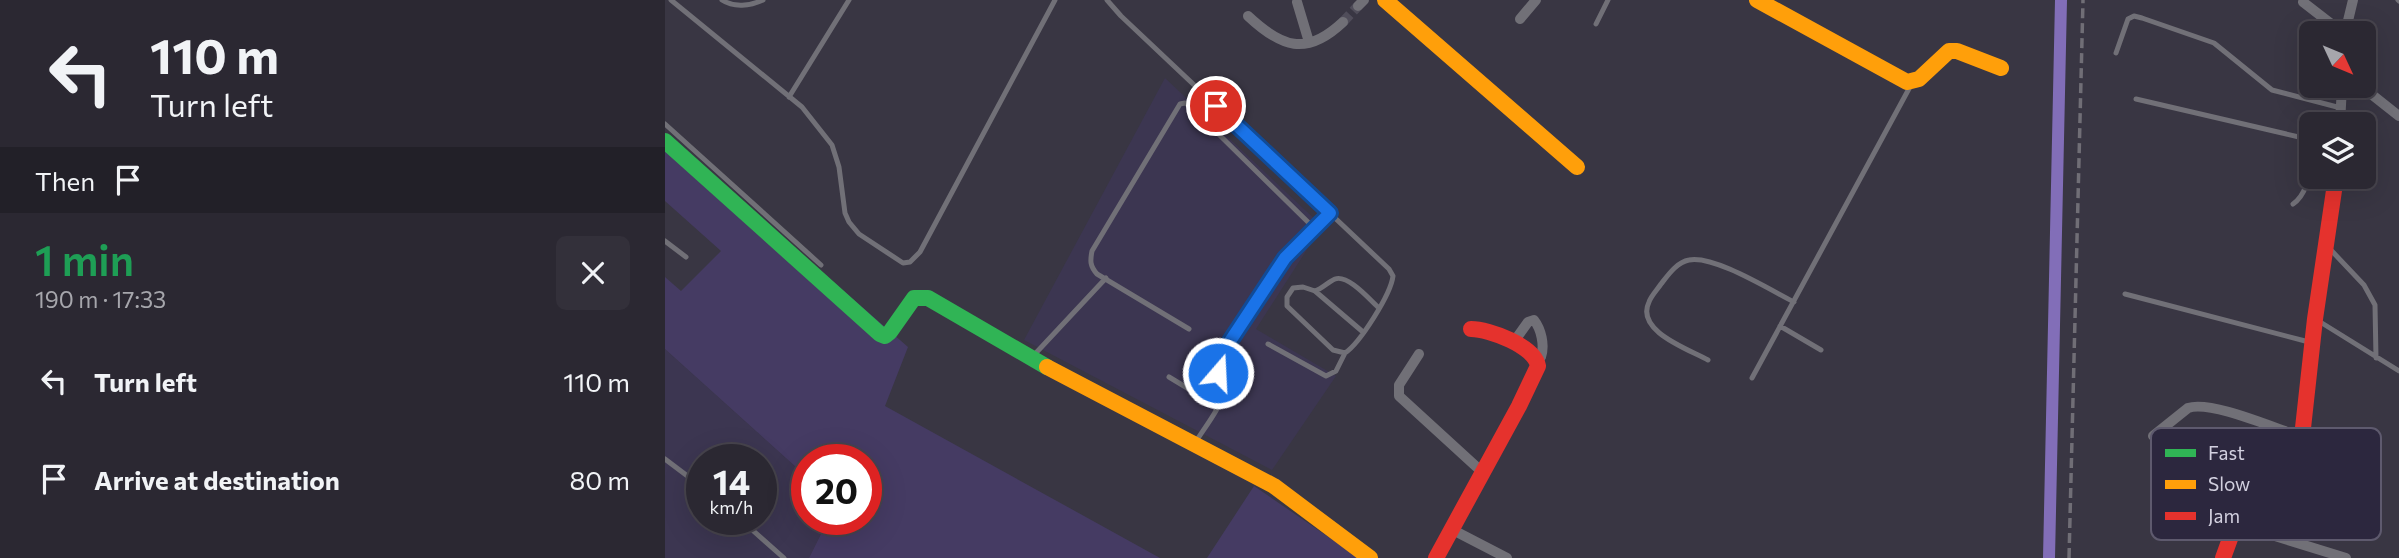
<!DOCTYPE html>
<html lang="en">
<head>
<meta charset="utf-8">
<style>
  body { margin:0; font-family:Commissioner,sans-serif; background:#33303a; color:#f1f3f6; height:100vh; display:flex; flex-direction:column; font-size:26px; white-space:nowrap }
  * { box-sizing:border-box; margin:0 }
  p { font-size:23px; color:#a6a6ac }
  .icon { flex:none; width:38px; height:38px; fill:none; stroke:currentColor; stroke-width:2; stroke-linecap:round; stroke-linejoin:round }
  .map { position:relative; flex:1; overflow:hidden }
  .drawer { display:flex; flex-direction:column; background:#2b2832; width:665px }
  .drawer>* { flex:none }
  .hud { background:#2b2832; color:#f1f3f6; overflow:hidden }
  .needle { width:46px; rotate:134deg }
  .fabs { position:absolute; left:1634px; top:21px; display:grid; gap:14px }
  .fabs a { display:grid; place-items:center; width:77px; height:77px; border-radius:10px; background:#2b2832; box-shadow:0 7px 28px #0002,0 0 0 2px #47444d; font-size:35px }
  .speed { position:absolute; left:21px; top:444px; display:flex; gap:14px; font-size:35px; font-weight:700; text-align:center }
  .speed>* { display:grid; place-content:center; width:91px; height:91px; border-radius:50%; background:#2b2832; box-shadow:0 7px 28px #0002,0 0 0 2px #47444d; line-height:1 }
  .speed small { font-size:18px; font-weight:400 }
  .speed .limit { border:10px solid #d22; background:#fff; color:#111 }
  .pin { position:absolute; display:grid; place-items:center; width:60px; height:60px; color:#fff; margin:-30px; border:4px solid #fff; border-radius:50%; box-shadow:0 2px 7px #0007 }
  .me { position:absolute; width:77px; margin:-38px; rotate:19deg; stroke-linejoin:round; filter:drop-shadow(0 0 5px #0008) }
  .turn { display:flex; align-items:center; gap:24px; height:147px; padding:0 35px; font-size:32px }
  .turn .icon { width:91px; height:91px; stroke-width:2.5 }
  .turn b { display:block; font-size:49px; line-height:60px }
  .then { display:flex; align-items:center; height:66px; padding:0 35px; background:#0003; gap:14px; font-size:26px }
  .round { display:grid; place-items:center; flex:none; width:74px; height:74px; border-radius:10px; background:#33303a }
  .head { display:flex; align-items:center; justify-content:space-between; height:119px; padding:0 35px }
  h1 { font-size:42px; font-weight:600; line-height:52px; color:#1e9e55 }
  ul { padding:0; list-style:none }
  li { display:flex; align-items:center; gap:21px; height:98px; padding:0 35px }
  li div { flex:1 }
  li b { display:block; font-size:26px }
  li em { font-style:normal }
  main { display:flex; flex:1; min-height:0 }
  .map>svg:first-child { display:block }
  .built { fill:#3c3651; fill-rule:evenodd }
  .green { fill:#453b63 }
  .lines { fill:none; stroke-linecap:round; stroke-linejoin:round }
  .canal { stroke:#826eb8; stroke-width:12 }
  .street-tunnel { stroke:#504d5a; stroke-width:10; stroke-dasharray:10 5; stroke-linecap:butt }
  .lane { stroke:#717077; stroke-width:5 }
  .street { stroke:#717077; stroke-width:10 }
  .fast { stroke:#30b455; stroke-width:16 }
  .slow { stroke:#ff9f0a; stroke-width:16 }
  .jam { stroke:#e5322d; stroke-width:16 }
  .rail { stroke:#706e76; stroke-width:3.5; stroke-dasharray:10 5; stroke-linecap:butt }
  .route-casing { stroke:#114b97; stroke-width:18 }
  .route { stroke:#1a73e8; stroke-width:12 }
  .key { fill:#2c273e; stroke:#5e5a6e; stroke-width:2 }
  .key-label { font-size:19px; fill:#d2d0df }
</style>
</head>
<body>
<main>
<section class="drawer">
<div class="hud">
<div class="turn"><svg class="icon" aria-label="left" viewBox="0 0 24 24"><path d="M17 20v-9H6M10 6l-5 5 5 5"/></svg><div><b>110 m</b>Turn left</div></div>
<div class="then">Then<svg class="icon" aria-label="arrive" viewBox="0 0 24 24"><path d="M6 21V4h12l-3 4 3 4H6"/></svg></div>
</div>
<div class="head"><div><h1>1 min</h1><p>190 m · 17:33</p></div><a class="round"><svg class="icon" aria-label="close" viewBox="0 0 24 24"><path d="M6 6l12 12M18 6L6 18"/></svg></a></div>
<ul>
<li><svg class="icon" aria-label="left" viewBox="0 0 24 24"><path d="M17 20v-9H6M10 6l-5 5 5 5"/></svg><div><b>Turn left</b></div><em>110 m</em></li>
<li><svg class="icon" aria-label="arrive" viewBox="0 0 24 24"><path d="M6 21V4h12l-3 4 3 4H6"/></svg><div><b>Arrive at destination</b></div><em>80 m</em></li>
</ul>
</section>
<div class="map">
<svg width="1734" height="558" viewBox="0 0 1734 558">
  <rect width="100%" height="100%" fill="#393643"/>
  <!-- built -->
  <path class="built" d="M 500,78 L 657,226 L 591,329 L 671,376 L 607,470 L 359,340 Z
    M 0,349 L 142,477 L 142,520 L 163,520 L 144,558 L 0,558 ZM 37,460 L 96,460 L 96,520 L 37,520 Z"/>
  <!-- green -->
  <path class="green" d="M 0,135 L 243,347 L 220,406 L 495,558 L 144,558 L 163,520 L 201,520 L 201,460 L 142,460 L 142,477 L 0,349 L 0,277 L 16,291 L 56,251 L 0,201 Z
    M 589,486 L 694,558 L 542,558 Z"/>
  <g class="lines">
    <!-- canal -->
    <path class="canal" d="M 1384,558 L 1396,0"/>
    <!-- street-tunnel -->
    <path class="street-tunnel" d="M 678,22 L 693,6"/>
    <!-- lane -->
    <path class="lane" d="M 6,0 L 137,107 L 167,145 L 174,167 L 180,213 L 184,222 L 194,234 L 238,263 L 245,262 L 255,252 L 390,0
      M 57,0 C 69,8 85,6 98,0
      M 442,0 L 456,16 L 724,269 L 728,276 C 726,294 695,343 680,353 L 668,350 L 622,306 L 622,297 L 628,288 L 638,287 L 650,291 C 658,288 663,282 670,279 C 683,274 705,300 714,308
      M 1733,0 L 1734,1
      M 931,24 L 943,0
      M 1451,53 L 1463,19 L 1469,16 L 1477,18 L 1549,43 L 1607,90 L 1676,108
      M 124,97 L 184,0
      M 1471,99 L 1647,140
      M 0,124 L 156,265
      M 1628,204 C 1641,195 1644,177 1647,161
      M 0,241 L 21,257
      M 1664,248 L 1699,285 L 1710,305 L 1711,358
      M 650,291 L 698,332
      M 1460,294 L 1644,342
      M 1652,320 L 1734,371
      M 1115,326 L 1156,350
      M 524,329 L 432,274 C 425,266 425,261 427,251 L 515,104 L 520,103 L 526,107 L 649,228
      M 603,344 L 661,376 L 671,371 L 680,353
      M 369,355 L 441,278
      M 1043,360 C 1023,349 970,331 984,302 C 986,296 992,290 996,284 C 1003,275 1012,262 1024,260 C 1049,255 1105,290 1129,302
      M 504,377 L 552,406
      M 1087,378 L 1246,85
      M 530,443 C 537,431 558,405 558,392 C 558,379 551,370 554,358 L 620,258 L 665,213
      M 0,459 L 37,487
      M 76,520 L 119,558"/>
    <!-- street -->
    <path class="street" d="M 632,2 L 644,42
      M 1638,2 L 1678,33
      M 693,6 L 699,0
      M 583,16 C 616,47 641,57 678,22
      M 855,19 L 871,0
      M 1680,33 L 1688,0
      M 1696,86 L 1734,116
      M 1675,124 L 1677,86
      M 848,343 L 863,322 L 869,320 C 876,329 880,345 876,357 L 872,359
      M 754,354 L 734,385 L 734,396 L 816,471
      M 1488,436 L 1523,408 C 1546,400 1611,429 1637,437
      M 1500,502 L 1681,558
      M 786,529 L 842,558"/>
    <!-- fast -->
    <path class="fast" d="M 0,141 L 215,334 L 220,336 L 225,332 L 249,298 L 263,298 L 382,367"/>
    <!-- slow -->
    <path class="slow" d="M 720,0 L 912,167
      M 1092,0 L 1242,82 L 1254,79 L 1284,51 L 1292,51 L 1336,68
      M 382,367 L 609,486 L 705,558"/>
    <!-- jam -->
    <path class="jam" d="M 771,558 L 854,406 L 873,366 C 870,346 824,329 806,329
      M 1558,558 L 1593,462 L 1597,458 L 1618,459 L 1626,455 L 1637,437 L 1650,319 L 1671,177"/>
    <!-- rail -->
    <path class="rail" d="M 1404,558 L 1418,0"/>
  </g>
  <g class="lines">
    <defs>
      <path id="route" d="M 551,106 L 665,213 L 620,258 L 554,358 L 552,366 L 553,373"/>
    </defs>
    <!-- route casing -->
    <use href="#route" class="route-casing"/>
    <!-- route -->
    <use href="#route" class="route"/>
  </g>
  <!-- legend -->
  <rect x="1486" y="428" width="230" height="112" rx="10" class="key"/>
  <rect x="1500" y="449" width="31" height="8" fill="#30b455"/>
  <rect x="1500" y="480" width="31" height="9" fill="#ff9f0a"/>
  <rect x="1500" y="512" width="31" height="8" fill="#e5322d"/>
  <g class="key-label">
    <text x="1543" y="460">Fast</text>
    <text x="1543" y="491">Slow</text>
    <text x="1543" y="523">Jam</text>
  </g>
</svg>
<div class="fabs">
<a><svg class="needle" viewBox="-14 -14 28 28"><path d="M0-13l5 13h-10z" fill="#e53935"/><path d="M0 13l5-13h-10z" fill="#a6a6ac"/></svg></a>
<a><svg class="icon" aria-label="layers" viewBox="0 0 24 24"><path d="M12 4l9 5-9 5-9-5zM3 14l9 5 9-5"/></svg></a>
</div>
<div class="speed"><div>14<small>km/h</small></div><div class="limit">20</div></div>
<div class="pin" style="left:551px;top:106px;background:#d93025"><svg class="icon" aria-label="arrive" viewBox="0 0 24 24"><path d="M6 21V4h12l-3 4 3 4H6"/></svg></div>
<svg class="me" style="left:553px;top:373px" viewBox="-20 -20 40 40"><circle r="17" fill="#1a73e8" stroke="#fff" stroke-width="3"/><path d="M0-11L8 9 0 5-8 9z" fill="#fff"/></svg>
</div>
</main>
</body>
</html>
